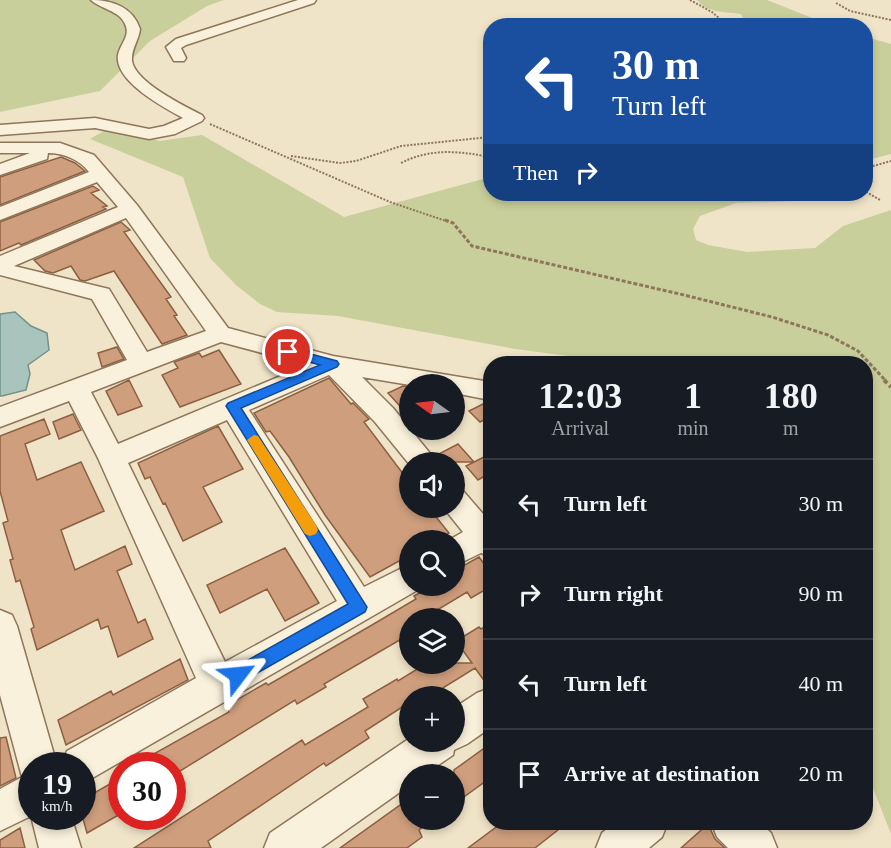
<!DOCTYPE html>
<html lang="en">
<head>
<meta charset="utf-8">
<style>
  body { margin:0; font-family:Georgia,serif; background:#242831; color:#f1f3f6; height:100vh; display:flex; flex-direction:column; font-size:22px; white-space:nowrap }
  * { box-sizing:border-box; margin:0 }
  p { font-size:20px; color:#9ea1a6 }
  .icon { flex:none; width:33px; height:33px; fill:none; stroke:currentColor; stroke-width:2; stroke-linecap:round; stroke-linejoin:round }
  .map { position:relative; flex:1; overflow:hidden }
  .sheet { position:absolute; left:483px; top:356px; width:390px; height:474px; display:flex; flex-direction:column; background:#171b24; border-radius:24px; box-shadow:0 3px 9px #0003 }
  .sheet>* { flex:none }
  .top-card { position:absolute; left:483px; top:18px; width:390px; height:183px; border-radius:24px; box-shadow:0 3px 9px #0003; background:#1a4fa0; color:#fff; overflow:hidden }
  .needle { width:39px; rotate:284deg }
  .tools { position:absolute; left:399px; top:374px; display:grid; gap:12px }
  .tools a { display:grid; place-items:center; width:66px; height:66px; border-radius:50%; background:#171b24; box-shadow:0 3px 9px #0003; font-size:30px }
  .speed { position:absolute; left:18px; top:752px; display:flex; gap:12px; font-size:30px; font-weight:700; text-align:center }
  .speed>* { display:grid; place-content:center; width:78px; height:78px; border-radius:50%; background:#171b24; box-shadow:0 3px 9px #0003; line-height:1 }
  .speed small { font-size:15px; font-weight:400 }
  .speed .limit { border:9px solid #d22; background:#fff; color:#111 }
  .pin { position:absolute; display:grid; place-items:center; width:51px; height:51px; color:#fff; margin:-26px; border:3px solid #fff; border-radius:50%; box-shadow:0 2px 6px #0007 }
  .me { position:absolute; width:66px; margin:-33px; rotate:61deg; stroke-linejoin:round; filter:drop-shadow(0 0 4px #0008) }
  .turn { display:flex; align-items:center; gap:21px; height:126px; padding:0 30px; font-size:27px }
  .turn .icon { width:78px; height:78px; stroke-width:2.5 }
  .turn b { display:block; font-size:42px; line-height:51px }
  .then { display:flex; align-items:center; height:57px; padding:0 30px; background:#0003; gap:12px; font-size:22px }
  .eta { display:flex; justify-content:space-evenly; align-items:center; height:102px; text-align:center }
  .eta b { font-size:36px; font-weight:700; line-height:42px }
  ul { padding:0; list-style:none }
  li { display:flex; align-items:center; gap:18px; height:90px; padding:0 30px; border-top:2px solid #363941 }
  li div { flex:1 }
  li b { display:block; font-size:22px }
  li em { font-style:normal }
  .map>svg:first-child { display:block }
  .green { fill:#c9cf9b }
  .water { fill:#a9c4bc; stroke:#6f938a; stroke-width:1.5 }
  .building { fill:#cf9f7d; stroke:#8d5f41; stroke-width:1.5 }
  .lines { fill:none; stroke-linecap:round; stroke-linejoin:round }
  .minor-casing { stroke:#8d765c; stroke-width:3 }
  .path-far2 { stroke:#8d765c; stroke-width:2; stroke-dasharray:2 1.5; stroke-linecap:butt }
  .path-far1 { stroke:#8d765c; stroke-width:3; stroke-dasharray:4 2; stroke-linecap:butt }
  .path { stroke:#8d765c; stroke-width:4; stroke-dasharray:4.5 3; stroke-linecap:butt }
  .minor { fill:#faf1dc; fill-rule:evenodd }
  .route { fill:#1a73e8; stroke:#114b97; stroke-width:1.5 }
  .slow { fill:#f59e0b }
</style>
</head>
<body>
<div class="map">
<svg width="891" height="848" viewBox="0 0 891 848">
  <rect width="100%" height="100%" fill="#f0e4c8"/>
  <!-- green -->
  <path class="green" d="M 0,0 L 224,0 L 207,6 L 150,41 L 100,91 L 0,112 Z
    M 697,0 L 767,0 L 830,25 L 744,25 L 745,22 L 741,14 C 726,12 707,13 697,0 Z
    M 866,37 L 891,44 L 891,154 L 872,159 L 866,163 Z
    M 114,125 L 159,141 L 202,135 L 344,217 L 490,177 L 490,194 L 641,194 L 663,197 L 672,194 L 813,194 L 798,201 L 736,203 L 700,216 L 693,229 L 696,240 L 708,245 L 747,252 L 815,248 L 843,226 L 891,210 L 891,834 L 869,778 L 866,732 L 866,363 L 622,363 L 515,349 L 338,316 L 277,312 L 260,304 L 237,286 L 210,258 L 183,177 L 90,139 Z"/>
  <!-- water -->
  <path class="water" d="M 15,312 L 31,326 L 47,333 L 49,350 L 28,365 L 30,374 L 26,390 L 2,396 L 0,396 L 0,314 Z"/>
  <!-- building -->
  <path class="building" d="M 61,157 L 75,163 L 85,171 L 0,205 L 0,177 Z
    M 93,186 L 99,190 L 91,193 L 107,206 L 103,207 L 106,209 L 21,245 L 19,243 L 0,251 L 0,222 Z
    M 121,222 L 130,230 L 124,232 L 171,297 L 166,299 L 177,315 L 174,316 L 187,335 L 162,344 L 114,271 L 85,281 L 80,280 L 71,266 L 53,273 L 45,271 L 34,260 Z
    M 117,347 L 124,359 L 102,367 L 98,353 Z
    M 219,350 L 241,384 L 180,407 L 162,375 L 178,368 L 174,362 L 199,353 L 202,357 Z
    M 329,378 L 351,404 L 353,403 L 369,419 L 364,422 L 410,483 L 410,507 L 428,507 L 449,533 L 437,540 L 410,540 L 410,555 L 370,577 L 325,515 L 289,457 L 270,431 L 266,432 L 254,413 Z
    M 129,380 L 142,406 L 118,415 L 106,391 Z
    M 403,386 L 410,387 L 410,417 L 388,393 Z
    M 487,402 L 490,402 L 490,417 L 480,422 L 469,411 Z
    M 73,414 L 81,430 L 59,439 L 53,422 Z
    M 44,419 L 50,434 L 25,444 L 37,480 L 81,462 L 104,511 L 61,530 L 75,570 L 125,546 L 132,564 L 117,571 L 138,623 L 145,619 L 153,639 L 118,657 L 108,626 L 101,629 L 98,619 L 37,650 L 31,629 L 34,627 L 20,580 L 16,582 L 10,560 L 13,559 L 3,523 L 8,521 L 0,491 L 0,436 Z
    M 218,426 L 243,469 L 203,487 L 222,522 L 183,541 L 165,503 L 163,504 L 150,477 L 145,479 L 138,463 Z
    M 458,444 L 474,462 L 439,462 L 435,456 Z
    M 490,454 L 490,473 L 478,480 L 466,466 Z
    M 285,548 L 319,603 L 285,621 L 267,589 L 220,613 L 207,585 Z
    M 479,557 L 490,572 L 490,587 L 471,598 L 467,592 L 424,618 L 410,618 L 410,634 L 324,684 L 326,687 L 297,704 L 295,700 L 172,776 L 172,765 L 134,765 L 229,712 L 226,706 L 266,683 L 268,685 L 372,625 L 416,599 L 414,596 L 433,585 L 454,585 L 454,571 Z
    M 490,623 L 490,686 L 488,686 L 475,668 L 430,696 L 410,696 L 410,702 L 365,731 L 369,738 L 326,766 L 324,763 L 208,841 L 211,848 L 134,848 L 302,740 L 305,745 L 368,707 L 363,699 L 397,679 L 398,681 L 427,663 L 472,663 L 456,641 L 479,627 L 481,629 Z
    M 180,659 L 188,680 L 66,745 L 58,720 L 111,691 L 113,695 Z
    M 6,737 L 16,778 L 0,786 L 0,738 Z
    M 490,744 L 490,778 L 454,804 L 454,770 Z
    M 122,777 L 122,813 L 87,833 L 82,815 L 82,800 Z
    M 403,803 L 410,819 L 434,819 L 419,830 L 422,837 L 407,848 L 340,848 Z
    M 503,822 L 568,822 L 535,848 L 468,848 Z
    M 708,824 L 715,839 L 725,848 L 681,848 Z
    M 20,828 L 25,848 L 0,848 L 0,840 Z"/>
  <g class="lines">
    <defs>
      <path id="minor" d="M 91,0 C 112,0 133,7 140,29 C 139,40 131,49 132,61 C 135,82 184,106 202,115 L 204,118 L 202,121 L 175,134 L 149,139 L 95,128 L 0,135 L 0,125 L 95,118 L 149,129 L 164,126 L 183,118 C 163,107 114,81 118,55 C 120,44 131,36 125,24 C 119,10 100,9 91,0 Z
        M 298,0 L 316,0 L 314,3 L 186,45 L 181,48 L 186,58 L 184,61 L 174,61 L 166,47 L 176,39 Z
        M 0,143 L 60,143 L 94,155 L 137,205 L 228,328 L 333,356 L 490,382 L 490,400 L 454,393 L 454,384 L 410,385 L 362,377 L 393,408 L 437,462 L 410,462 L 410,465 L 375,422 L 329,375 L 249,410 L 364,587 L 410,564 L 410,585 L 423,585 L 421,588 L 82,784 L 82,765 L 61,765 L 67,751 L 196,678 L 98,458 L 69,401 L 0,427 L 0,407 L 127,360 L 92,299 L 0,275 L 0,256 L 118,207 L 97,182 L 0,220 L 0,207 L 89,172 C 80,160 64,153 48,153 L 47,159 L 0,175 L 0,164 L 30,153 L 0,153 ZM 126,218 L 206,331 L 147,352 L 109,289 L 14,266 ZM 221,342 L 307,365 L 118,444 L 91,392 ZM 227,420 L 337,601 L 225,662 L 128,463 Z
        M 454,488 L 464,492 L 490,522 L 490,556 L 481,553 L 454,566 L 454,540 L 449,540 L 463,532 L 443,507 L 454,507 Z
        M 0,610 L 12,615 L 17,626 L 57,765 L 32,765 L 32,816 L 71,816 L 81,848 L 39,848 L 31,816 L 0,831 L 0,789 L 22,777 L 0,695 Z
        M 490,688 L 490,728 L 467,744 L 454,750 L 453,755 L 425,774 L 410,774 L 410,785 L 321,848 L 264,848 L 270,833 L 410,738 L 410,741 L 454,741 L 454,708 L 477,693 Z
        M 615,822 L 668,822 L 662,837 L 649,848 L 596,848 L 602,833 Z
        M 711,822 L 760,822 L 771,833 L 777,848 L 728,848 L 717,837 Z"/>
    </defs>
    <!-- minor casing -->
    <use href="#minor" class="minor-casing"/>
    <!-- path-far2 -->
    <path class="path-far2" d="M 690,0 L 712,12 L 728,26
      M 836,3 L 850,11 L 891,20
      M 210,124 L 390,202 L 449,222
      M 291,156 L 340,163 L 356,161 L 401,146 L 490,137
      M 401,163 C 431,148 458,151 490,157
      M 866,168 L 891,161
      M 866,192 L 880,200"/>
    <!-- path-far1 -->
    <path class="path-far1" d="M 445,220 L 453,223 L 472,246 L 684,295 L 772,317 L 828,335 L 858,351 L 886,381"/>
    <!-- path -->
    <path class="path" d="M 884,380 L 891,387"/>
    <!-- minor -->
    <use href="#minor" class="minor"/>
  </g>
  <!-- route -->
  <path class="route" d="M 288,348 L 337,361 L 339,364 L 337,367 L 241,408 L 367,607 L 365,612 L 238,684 L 232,681 L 229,675 L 232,669 L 348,604 L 226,406 L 228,403 L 320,365 L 283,355 L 282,352 Z"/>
  <!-- slow -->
  <path class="slow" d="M 254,435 L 258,436 L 316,525 L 318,530 L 316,534 L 310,536 L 305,534 L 247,440 Z"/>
</svg>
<div class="tools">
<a><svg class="needle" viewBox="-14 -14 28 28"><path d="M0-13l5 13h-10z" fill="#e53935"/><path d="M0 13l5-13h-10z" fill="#9ea1a6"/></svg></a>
<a><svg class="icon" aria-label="sound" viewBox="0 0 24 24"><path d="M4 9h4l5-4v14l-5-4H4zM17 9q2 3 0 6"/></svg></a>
<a><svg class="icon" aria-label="search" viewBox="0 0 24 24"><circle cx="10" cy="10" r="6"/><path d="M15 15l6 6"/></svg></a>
<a><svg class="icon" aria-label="layers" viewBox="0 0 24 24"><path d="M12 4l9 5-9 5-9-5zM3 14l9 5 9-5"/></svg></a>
<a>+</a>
<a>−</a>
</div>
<div class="speed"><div>19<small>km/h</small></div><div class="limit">30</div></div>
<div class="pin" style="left:288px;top:352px;background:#d93025"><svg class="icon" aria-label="arrive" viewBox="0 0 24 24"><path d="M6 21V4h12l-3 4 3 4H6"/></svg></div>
<svg class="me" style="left:238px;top:675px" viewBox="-20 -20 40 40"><path d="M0-17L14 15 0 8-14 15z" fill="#1a73e8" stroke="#fff" stroke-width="4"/></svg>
<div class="top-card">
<div class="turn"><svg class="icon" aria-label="left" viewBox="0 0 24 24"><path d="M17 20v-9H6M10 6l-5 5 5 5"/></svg><div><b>30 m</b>Turn left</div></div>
<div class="then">Then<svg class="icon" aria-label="right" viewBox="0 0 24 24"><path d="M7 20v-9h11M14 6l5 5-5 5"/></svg></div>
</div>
<section class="sheet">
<div class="eta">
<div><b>12:03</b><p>Arrival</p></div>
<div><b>1</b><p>min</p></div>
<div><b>180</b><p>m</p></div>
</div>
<ul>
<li><svg class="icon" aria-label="left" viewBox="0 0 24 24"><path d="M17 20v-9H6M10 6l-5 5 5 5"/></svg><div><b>Turn left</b></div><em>30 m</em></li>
<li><svg class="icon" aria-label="right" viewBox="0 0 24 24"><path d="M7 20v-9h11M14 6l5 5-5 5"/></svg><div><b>Turn right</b></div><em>90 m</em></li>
<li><svg class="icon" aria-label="left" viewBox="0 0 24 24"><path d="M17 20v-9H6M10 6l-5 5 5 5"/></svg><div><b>Turn left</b></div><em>40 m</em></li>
<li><svg class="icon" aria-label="arrive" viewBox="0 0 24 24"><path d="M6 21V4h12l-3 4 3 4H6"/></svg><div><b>Arrive at destination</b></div><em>20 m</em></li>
</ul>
</section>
</div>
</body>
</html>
